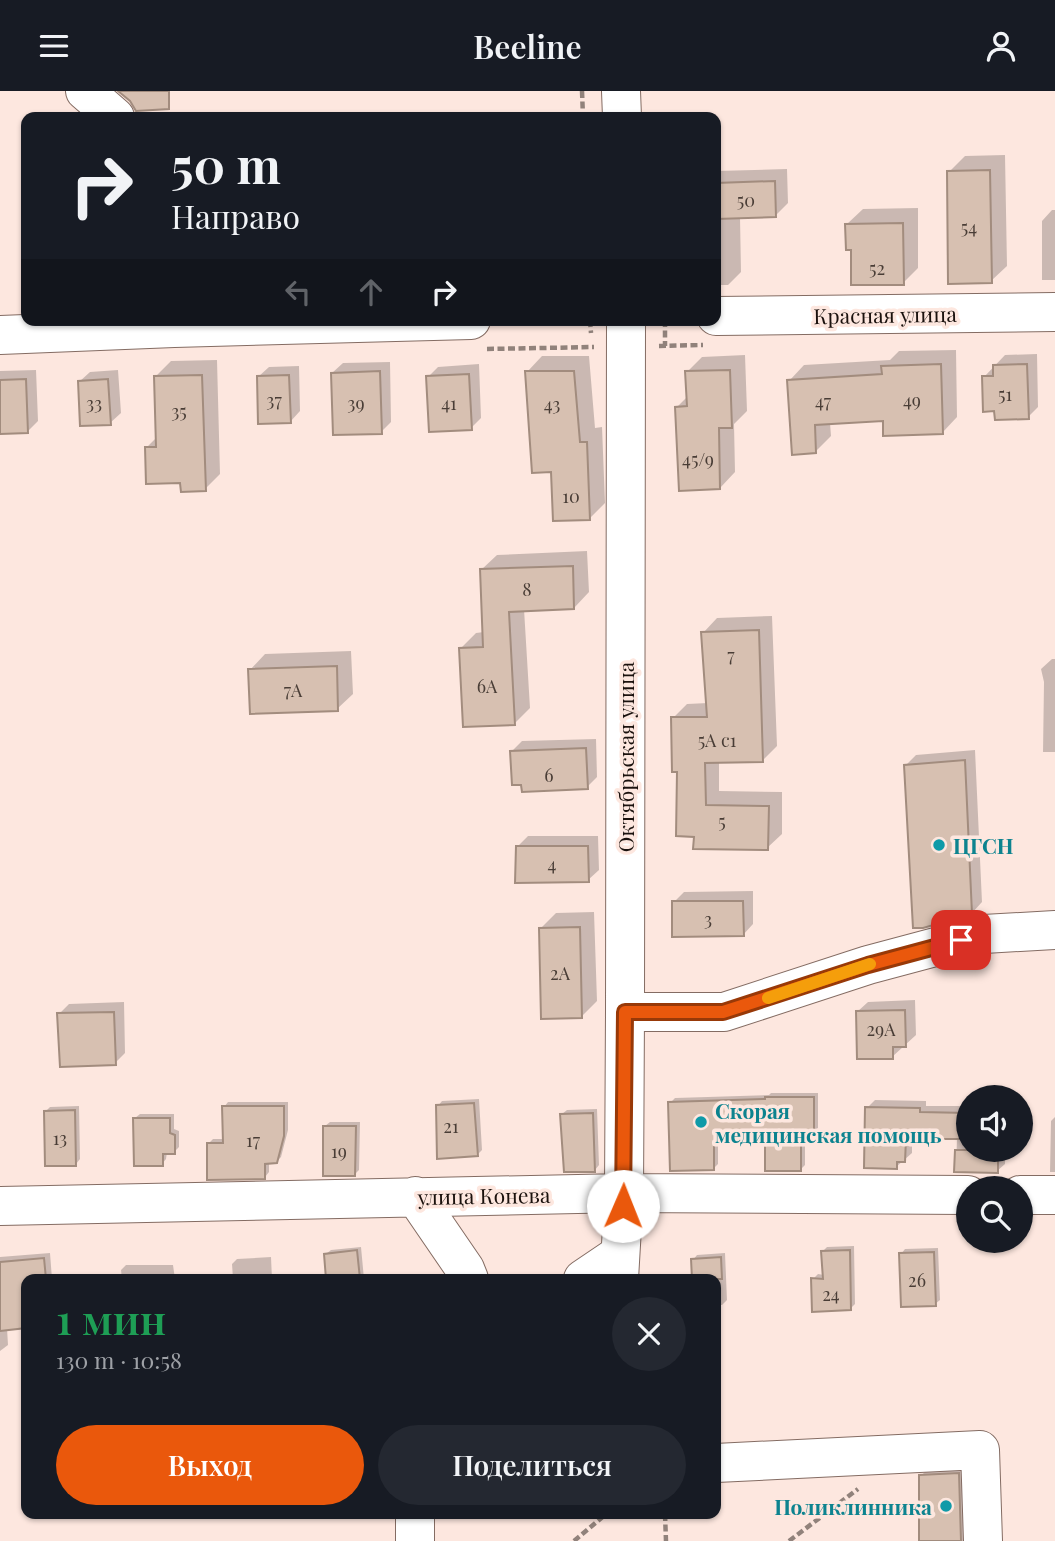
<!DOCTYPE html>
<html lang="ru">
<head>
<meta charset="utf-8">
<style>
  body { margin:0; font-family:"Playfair Display",serif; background:#242831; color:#f1f3f6; height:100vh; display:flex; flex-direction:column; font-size:26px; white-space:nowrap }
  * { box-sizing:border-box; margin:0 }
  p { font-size:23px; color:#9ea1a6 }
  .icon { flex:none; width:38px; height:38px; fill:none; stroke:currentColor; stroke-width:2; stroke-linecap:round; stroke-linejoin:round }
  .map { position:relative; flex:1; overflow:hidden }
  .side { position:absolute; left:21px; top:1183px; width:700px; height:245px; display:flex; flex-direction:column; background:#171b24; border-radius:14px; box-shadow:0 2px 5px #0004 }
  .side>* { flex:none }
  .guide { position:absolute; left:21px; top:21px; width:700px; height:214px; border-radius:14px; box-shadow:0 2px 5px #0004; background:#171b24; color:#f1f3f6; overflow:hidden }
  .buttons { position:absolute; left:956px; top:994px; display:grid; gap:14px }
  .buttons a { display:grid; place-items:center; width:77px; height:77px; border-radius:50%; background:#171b24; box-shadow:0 2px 5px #0004; font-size:35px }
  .pin { position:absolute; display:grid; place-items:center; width:60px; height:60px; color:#fff; margin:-30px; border-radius:14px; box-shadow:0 4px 10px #0006 }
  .me { position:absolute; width:77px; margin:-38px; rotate:1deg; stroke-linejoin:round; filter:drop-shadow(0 0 5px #0008) }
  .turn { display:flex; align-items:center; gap:24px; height:147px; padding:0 35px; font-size:32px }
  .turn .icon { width:91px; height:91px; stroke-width:2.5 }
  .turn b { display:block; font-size:49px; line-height:60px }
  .lanes { display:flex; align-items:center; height:66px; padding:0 35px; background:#0003; justify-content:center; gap:35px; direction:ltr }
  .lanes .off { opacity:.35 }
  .round { display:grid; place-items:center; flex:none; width:74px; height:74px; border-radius:37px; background:#242831 }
  .head { display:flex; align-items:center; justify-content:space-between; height:119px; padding:0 35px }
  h1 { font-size:42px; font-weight:600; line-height:52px; color:#1e9e55 }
  .cta { display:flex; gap:14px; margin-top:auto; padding:14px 35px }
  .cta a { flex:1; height:80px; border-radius:42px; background:#ea580c; color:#fff; font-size:28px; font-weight:600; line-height:80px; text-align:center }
  .cta a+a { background:#242831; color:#f1f3f6 }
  header { display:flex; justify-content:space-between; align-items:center; height:91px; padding:0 35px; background:#171b24; font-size:32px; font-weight:600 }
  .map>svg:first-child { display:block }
  .shadow { fill:#0003 }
  .building { fill:#d7c0b1; stroke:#a28c7e; stroke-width:2 }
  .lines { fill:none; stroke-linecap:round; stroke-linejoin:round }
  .minor-casing { stroke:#846c63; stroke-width:40 }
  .major-casing { stroke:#846c63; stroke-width:40 }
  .path { stroke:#91827b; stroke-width:4.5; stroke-dasharray:7 3.5; stroke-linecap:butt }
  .minor { stroke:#fff; stroke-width:38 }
  .major { stroke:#fff; stroke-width:38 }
  .route-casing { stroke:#983908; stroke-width:18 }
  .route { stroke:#ea580c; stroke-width:12 }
  .slow { stroke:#f59e0b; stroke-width:12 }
  .culture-dot { fill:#0f9aa8; stroke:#fde7df; stroke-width:2.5 }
  .labels { text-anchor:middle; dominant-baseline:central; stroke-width:7; stroke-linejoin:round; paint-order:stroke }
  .number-label { font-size:18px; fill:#493d36 }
  .street-label { font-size:21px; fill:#1a110d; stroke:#fde7df }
  .culture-label { font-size:21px; font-weight:bold; fill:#0d838f; stroke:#fde7df; text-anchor:start }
</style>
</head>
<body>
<header><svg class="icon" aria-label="menu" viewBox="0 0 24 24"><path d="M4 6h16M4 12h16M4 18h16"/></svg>Beeline<svg class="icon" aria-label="person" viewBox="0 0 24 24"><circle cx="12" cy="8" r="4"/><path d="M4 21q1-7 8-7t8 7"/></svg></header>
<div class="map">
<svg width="1055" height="1450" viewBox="0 0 1055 1450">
  <rect width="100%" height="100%" fill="#fde7df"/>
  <!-- shadow -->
  <path class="shadow" d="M 1005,64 L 1007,175 L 991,190 L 949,81 L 965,65 Z
    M 787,78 L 788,112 L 775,125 L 740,126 L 741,181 L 728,194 L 716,194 L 716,80 Z
    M 918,117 L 918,177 L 903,192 L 852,157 L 847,133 L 863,118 Z
    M 1052,119 L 1055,119 L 1055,189 L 1042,189 L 1042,130 Z
    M 956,259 L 957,326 L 942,342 L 884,328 L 830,332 L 831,345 L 816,360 L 789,290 L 804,274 L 890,269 L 899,260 Z
    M 1037,263 L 1038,316 L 1028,326 L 984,286 L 1005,264 Z
    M 745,264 L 747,320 L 734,333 L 735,381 L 720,397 L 677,316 L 688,305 L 687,281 L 702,266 Z
    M 542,265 L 589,265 L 595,337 L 602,336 L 605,412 L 590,427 L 553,379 L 527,281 Z
    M 217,269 L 220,383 L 205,398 L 146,357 L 157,346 L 156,285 L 171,270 Z
    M 390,271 L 391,331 L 381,341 L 332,282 L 343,272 Z
    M 479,273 L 481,327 L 471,337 L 428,286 L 438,276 Z
    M 299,275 L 300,320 L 290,331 L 258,286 L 269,276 Z
    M 36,279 L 38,330 L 28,340 L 0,341 L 0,280 Z
    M 118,279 L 121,322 L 110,332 L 79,291 L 90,281 Z
    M 587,460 L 589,501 L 574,517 L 524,518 L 530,617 L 514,633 L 461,557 L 476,542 L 484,541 L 481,479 L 497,464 Z
    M 772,525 L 777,655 L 763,669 L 719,670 L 719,700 L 782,701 L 782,743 L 767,757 L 695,744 L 679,679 L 673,627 L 687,613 L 708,612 L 703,542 L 717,527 Z
    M 351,560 L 353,603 L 337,618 L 250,579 L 265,563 Z
    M 1052,568 L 1055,568 L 1055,661 L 1043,661 L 1044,591 L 1041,578 Z
    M 596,648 L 597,686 L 587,696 L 523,692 L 512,660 L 522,650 Z
    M 975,659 L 982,811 L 972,822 L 906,674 L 916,664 Z
    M 528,745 L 598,745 L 599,779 L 588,789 L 518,755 Z
    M 753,800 L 753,833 L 743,844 L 674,811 L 684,801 Z
    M 594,821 L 597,910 L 582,925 L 540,838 L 556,822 Z
    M 915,909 L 916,944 L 892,966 L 857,921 L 868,911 Z
    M 124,911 L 125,962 L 115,972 L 59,923 L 69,913 Z
    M 771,1002 L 818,1002 L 818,1037 L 813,1042 L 805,1042 L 805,1074 L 800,1079 L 766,1048 L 718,1050 L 718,1073 L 714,1077 L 670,1012 L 675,1007 L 769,1004 Z
    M 479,1008 L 482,1059 L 477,1064 L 438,1015 L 442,1010 Z
    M 875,1009 L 926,1010 L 926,1015 L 968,1015 L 968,1059 L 1012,1059 L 1005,1066 L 1005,1073 L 997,1080 L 956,1079 L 957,1047 L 912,1046 L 912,1062 L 896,1076 L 867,1017 Z
    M 228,1011 L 288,1011 L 288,1039 L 281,1066 L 276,1071 L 269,1071 L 269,1081 L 265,1086 L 208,1053 L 213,1048 L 224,1048 L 224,1016 Z
    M 79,1015 L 80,1068 L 76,1073 L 46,1020 L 50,1016 Z
    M 597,1018 L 599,1074 L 595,1079 L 562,1023 L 567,1019 Z
    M 140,1023 L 174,1023 L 174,1038 L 179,1040 L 179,1056 L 174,1061 L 167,1061 L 166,1068 L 162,1073 L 135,1027 Z
    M 1055,1026 L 1055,1081 L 1050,1081 L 1051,1030 Z
    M 330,1031 L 360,1031 L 359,1079 L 355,1083 L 325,1035 Z
    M 854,1155 L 855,1213 L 851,1217 L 813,1188 L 818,1183 L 824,1184 L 823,1160 L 827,1156 Z
    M 361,1156 L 364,1188 L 328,1188 L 326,1163 L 331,1159 Z
    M 938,1157 L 940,1209 L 935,1213 L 901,1163 L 905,1158 Z
    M 50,1162 L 52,1188 L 26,1188 L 26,1235 L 7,1237 L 8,1254 L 0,1260 L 0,1166 Z
    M 725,1162 L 727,1209 L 722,1214 L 716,1214 L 716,1188 L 694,1188 L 693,1169 L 697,1164 Z
    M 271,1166 L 272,1188 L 233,1188 L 232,1173 L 237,1168 Z
    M 126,1174 L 173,1174 L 175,1188 L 122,1188 L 121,1179 Z
    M 975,1366 L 986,1450 L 921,1450 L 921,1385 L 937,1368 Z"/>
  <!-- building -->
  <path class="building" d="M 118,0 L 169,0 L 169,18 L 136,20 L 130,10 Z
    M 990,79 L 992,192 L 948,193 L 947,80 Z
    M 775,90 L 776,126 L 716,128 L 716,92 Z
    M 903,132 L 904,194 L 851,194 L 851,159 L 846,159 L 845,133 Z
    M 941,273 L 943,343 L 883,345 L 883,330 L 815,334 L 816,362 L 792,364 L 787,289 L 882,283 L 881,275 Z
    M 1027,273 L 1029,328 L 995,329 L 994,320 L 983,321 L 982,285 L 993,285 L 993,274 Z
    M 730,279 L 732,337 L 719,337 L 720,398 L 679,400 L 675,316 L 687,315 L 685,280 Z
    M 380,280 L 382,343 L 333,344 L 331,282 Z
    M 525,280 L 574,280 L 580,351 L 587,351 L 590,429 L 553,430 L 551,381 L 532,382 Z
    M 469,283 L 472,339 L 429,341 L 426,285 Z
    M 202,284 L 206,400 L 181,401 L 180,392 L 146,393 L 145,356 L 156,356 L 154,285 Z
    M 289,284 L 291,332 L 258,333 L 257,285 Z
    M 26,288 L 28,342 L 0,343 L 0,289 Z
    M 108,288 L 111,334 L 80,335 L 78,290 Z
    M 573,475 L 574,518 L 509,521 L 515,634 L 463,636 L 459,557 L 483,556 L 480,478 Z
    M 759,539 L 763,671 L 705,672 L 706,714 L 769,715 L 768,759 L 693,758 L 694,746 L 676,745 L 677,681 L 672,681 L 671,626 L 707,626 L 701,541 Z
    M 337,575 L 338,620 L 250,623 L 248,578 Z
    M 586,657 L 588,698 L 522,701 L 521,694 L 512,694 L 510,660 Z
    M 965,669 L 972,823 L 923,837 L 913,837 L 904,674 Z
    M 516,755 L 588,755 L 589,791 L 515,792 Z
    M 672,810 L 743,810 L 744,845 L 672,846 Z
    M 580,836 L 582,927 L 541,928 L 539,837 Z
    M 905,919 L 906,956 L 893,956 L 893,968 L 857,968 L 856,920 Z
    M 114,921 L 116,974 L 60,976 L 57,922 Z
    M 765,1006 L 814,1006 L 814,1044 L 801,1044 L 801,1080 L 765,1080 L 765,1050 L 714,1052 L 714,1079 L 670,1080 L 668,1011 L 765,1008 Z
    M 474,1012 L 478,1065 L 437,1068 L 436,1014 Z
    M 222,1015 L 284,1015 L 284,1045 L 277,1072 L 265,1073 L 265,1088 L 207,1089 L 207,1052 L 223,1052 Z
    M 865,1016 L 920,1017 L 920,1021 L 968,1022 L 968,1048 L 906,1048 L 905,1071 L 897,1071 L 897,1078 L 864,1077 Z
    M 75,1019 L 76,1075 L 45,1075 L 44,1020 Z
    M 593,1022 L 595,1081 L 564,1081 L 560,1023 Z
    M 133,1027 L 170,1027 L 170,1042 L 175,1044 L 175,1063 L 163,1063 L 163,1075 L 134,1075 Z
    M 323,1035 L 356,1035 L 355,1085 L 323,1085 Z
    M 955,1059 L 998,1059 L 998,1082 L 954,1081 Z
    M 357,1159 L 360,1188 L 326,1188 L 324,1163 Z
    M 850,1159 L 851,1219 L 812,1221 L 811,1187 L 823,1188 L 821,1160 Z
    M 934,1161 L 936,1215 L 901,1216 L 899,1162 Z
    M 721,1166 L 722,1188 L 692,1188 L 691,1168 Z
    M 44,1167 L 46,1188 L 26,1188 L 26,1237 L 0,1240 L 0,1171 Z
    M 959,1382 L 961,1450 L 919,1450 L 919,1384 Z"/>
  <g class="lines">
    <defs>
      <path id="minor" d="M 85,0 L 115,26
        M 621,0 L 622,26
        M 625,921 L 724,921 L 868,874 L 984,843 L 1055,839
        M 1020,1104 L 1055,1104
        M 415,1105 L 465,1178 L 469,1188
        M 0,1115 L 624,1102 L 968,1104
        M 583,1188 L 620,1163
        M 619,1188 L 624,1102 L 625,921 L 626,229
        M 716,1372 L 980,1359 L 983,1450
        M 415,1450 L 415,1423"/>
      <path id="major" d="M 716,225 L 1055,221
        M 0,244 L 174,237 L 471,229"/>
    </defs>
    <!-- minor casing -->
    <use href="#minor" class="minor-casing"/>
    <!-- major casing -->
    <use href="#major" class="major-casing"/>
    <!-- path -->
    <path class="path" d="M 582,0 L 583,26
      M 590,229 L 591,242
      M 665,229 L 665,255
      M 659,255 L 703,254
      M 487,258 L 594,256
      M 665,1423 L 666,1450
      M 574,1450 L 606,1423
      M 789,1450 L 858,1398"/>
    <!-- minor -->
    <use href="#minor" class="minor"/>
    <!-- major -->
    <use href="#major" class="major"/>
  </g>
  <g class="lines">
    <defs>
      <path id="route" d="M 623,1115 L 625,921 L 723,921 L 868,874 L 961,849"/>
    </defs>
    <!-- route casing -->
    <use href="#route" class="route-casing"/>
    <!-- route -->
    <use href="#route" class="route"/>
    <!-- slow -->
    <path class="slow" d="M 768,907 L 870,873"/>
  </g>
  <!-- markers -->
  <g class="culture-dot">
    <circle cx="939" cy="754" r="7"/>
    <circle cx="701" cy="1031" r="7"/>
    <circle cx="946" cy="1415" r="7"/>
  </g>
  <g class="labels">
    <!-- number labels -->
    <g class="number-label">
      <text x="746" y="109">50</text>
      <text x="969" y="136">54</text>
      <text x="877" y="177">52</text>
      <text x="1005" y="303">51</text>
      <text x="274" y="309">37</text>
      <text x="912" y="309">49</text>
      <text x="823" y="310">47</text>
      <text x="94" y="312">33</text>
      <text x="356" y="312">39</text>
      <text x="449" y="312">41</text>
      <text x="552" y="313">43</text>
      <text x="179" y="320">35</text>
      <text x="698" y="368">45/9</text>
      <text x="571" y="405">10</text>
      <text x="527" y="498">8</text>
      <text x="731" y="564">7</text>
      <text x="487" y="595">6А</text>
      <text x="293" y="599">7А</text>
      <text x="717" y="649">5А с1</text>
      <text x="549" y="684">6</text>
      <text x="722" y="730">5</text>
      <text x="552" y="773">4</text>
      <text x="708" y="828">3</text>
      <text x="560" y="882">2А</text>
      <text x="881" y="938">29А</text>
      <text x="451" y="1035">21</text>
      <text x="60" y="1047">13</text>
      <text x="253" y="1049">17</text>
      <text x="339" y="1060">19</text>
      <text x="917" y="1189">26</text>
      <text x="831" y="1203">24</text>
    </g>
    <!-- street labels -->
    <g class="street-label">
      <text transform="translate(885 223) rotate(-1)">Красная улица</text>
      <text transform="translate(625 666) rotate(-90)">Октябрьская улица</text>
      <text transform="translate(484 1104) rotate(-1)">улица Конева</text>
    </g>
    <!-- culture labels -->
    <g class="culture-label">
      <text x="953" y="754">ЦГСН</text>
      <text x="715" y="1019">Скорая<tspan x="715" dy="24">медицинская помощь</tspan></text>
      <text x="932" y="1415" text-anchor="end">Поликлинника</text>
    </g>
  </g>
</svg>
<div class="buttons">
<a><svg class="icon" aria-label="sound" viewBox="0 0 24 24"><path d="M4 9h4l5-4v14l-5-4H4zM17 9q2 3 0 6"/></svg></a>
<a><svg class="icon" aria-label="search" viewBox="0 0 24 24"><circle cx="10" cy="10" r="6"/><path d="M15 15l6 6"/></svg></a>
</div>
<div class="pin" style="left:961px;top:849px;background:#d93025"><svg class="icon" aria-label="arrive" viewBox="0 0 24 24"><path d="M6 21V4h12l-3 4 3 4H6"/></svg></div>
<svg class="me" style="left:623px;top:1115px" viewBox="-20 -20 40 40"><circle r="19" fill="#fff"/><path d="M0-13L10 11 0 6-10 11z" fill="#ea580c"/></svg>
<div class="guide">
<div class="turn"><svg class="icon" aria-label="right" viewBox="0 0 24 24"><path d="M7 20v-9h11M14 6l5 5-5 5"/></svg><div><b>50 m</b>Направо</div></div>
<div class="lanes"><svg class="icon off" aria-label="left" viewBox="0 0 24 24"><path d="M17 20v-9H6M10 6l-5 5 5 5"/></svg><svg class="icon off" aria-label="ahead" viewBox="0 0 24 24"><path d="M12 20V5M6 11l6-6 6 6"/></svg><svg class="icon" aria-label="right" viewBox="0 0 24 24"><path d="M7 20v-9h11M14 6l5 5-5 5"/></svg></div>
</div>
<section class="side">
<div class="head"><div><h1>1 мин</h1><p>130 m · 10:58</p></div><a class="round"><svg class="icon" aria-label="close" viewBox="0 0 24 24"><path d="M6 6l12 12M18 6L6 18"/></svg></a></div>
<div class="cta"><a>Выход</a><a>Поделиться</a></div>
</section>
</div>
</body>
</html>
